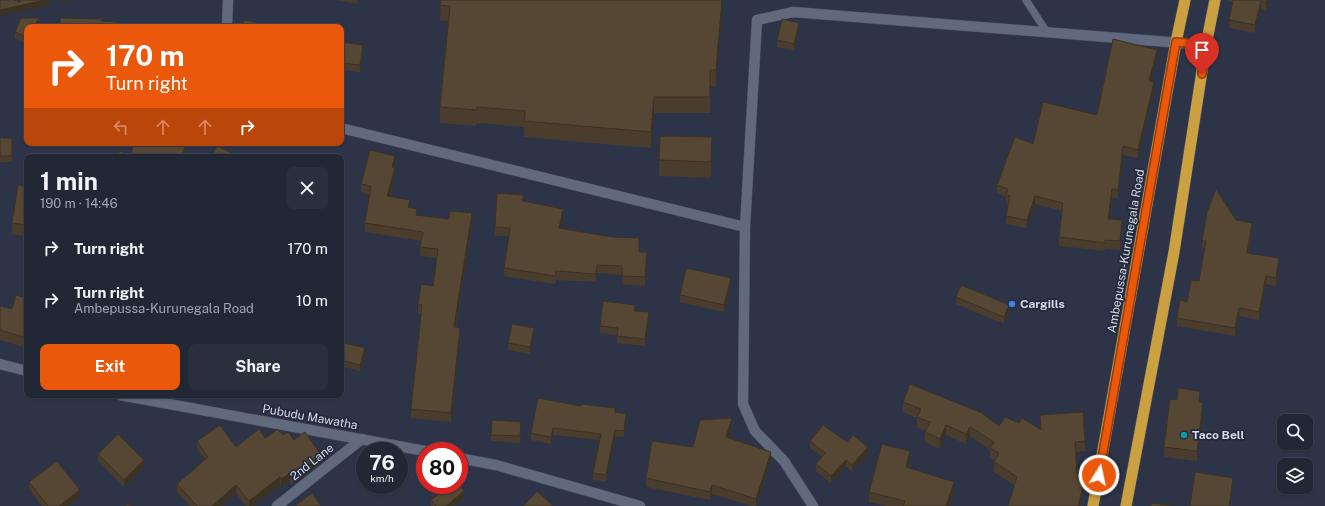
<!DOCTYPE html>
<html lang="en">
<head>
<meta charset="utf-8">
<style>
  body { margin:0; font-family:"Public Sans",sans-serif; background:#2a2f3d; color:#f1f3f6; height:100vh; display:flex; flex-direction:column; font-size:15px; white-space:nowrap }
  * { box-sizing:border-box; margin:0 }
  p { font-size:13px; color:#a2a5ad }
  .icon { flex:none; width:22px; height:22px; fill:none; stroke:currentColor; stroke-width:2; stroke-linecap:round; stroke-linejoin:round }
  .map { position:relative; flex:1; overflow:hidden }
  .drawer { position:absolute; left:24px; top:154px; width:320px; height:244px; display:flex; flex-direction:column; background:#222735; border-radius:8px; box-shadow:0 1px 3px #0004,0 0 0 1px #3f4450 }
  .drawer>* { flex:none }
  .guide { position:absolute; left:24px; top:24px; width:320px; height:122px; border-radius:8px; box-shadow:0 1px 3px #0004,0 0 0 1px #3f4450; background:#ea580c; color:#fff; overflow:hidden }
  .fabs { position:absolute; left:1277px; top:414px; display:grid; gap:8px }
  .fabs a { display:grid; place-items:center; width:36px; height:36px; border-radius:8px; background:#222735; box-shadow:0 1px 3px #0004,0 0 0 1px #3f4450; font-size:20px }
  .speed { position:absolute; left:356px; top:442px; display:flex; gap:8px; font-size:20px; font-weight:700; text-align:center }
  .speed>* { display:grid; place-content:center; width:52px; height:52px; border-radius:50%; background:#222735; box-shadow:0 1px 3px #0004,0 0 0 1px #3f4450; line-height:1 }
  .speed small { font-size:10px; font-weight:400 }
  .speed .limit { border:6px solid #d22; background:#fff; color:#111 }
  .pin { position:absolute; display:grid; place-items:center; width:34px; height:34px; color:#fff; margin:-41px -17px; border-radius:50% 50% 50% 0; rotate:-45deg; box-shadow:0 0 4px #0007 }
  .pin .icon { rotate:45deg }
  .me { position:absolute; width:44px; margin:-22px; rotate:10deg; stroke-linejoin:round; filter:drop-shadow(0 0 3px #0008) }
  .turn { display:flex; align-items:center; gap:14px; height:84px; padding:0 16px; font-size:18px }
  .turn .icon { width:52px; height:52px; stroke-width:2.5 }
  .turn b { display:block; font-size:28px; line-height:34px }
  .lanes { display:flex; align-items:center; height:38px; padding:0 16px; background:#0003; justify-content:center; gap:20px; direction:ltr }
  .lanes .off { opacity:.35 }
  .round { display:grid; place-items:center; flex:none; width:42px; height:42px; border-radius:8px; background:#2a2f3d }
  .head { display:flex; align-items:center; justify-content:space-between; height:68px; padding:0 16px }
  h1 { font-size:24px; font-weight:700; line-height:30px }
  .cta { display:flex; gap:8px; margin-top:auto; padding:8px 16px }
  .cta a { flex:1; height:46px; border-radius:8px; background:#ea580c; color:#fff; font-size:16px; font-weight:700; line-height:46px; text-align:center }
  .cta a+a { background:#2a2f3d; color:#f1f3f6 }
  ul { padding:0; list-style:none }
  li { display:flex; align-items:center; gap:12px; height:52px; padding:0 16px }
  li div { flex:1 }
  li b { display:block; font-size:15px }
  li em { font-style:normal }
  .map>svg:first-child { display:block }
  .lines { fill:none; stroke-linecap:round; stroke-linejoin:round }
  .service-casing { stroke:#4c5061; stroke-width:8 }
  .minor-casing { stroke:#4c5061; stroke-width:11 }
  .tertiary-casing { stroke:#4c5061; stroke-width:11 }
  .trunk-casing { stroke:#4c5061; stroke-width:12 }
  .service { stroke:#61697f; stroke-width:7 }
  .minor { stroke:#61697f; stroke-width:10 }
  .tertiary { stroke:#61697f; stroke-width:10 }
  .trunk { stroke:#caa040; stroke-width:11 }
  .wall { fill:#4a3d2d }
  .shaded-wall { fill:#3c3224 }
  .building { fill:#564734; stroke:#3c3224 }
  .route-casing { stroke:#983908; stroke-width:10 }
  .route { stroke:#ea580c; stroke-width:7 }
  .shop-dot { fill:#3f7fe0; stroke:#242a3d; stroke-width:1.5 }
  .culture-dot { fill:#0f9aa8; stroke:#242a3d; stroke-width:1.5 }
  .labels { text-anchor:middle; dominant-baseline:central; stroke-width:3.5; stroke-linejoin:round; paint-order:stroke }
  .street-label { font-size:12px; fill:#d6dae7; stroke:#242a3d }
  .poi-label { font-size:12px; font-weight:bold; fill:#d6dae7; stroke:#242a3d; text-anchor:start }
</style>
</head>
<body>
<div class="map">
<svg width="1325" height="506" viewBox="0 0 1325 506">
  <rect width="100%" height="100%" fill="#2e3447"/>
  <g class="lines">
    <defs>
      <path id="service" d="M 1026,0 L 1046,31"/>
      <path id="minor" d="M 227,27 L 228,0
        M 341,128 L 745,227
        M 277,506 L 362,439
        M 813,506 L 784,461 L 755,431 L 743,404 L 745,227 L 757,20 L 793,12 L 1206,45"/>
      <path id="tertiary" d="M 0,364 L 27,371
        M 120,395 L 425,451
        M 459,458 L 496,465 L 640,506"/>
      <path id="trunk" d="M 1093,506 L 1176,42 L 1185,0
        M 1126,506 L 1174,252 L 1206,45 L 1215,0"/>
    </defs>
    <!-- service casing -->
    <use href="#service" class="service-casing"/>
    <!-- minor casing -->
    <use href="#minor" class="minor-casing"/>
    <!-- tertiary casing -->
    <use href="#tertiary" class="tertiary-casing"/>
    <!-- trunk casing -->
    <use href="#trunk" class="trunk-casing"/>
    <!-- service -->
    <use href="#service" class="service"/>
    <!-- minor -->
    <use href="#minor" class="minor"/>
    <!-- tertiary -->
    <use href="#tertiary" class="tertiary"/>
    <!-- trunk -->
    <use href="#trunk" class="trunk"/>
  </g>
  <!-- wall -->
  <path class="wall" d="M 336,0 L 358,0 L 357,4 Z
    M 441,0 L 723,0 L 716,86 L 710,86 L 710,113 L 654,113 L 651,148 L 524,137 L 524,127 L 477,123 L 476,126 L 440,123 L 440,107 L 448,21 L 440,21 Z
    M 1228,0 L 1269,0 L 1266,11 L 1261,9 L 1255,33 L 1229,28 L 1229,20 L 1233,2 L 1228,1 Z
    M 21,18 L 39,18 L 39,25 L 38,27 L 27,27 L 27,44 L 15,38 L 15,32 Z
    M 799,29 L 794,51 L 777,47 L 777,40 Z
    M 341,42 L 363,52 L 360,72 L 341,70 Z
    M 1157,58 L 1151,81 L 1154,90 L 1138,158 L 1123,155 L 1118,198 L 1112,198 L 1109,219 L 1122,229 L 1120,250 L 1105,249 L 1105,251 L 1059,246 L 1059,237 L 1062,211 L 1035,204 L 1027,228 L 1006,224 L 1006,216 L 1009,204 L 1006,203 L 1006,197 L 997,193 L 997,185 L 1033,144 L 1097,115 Z
    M 0,138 L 12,138 L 12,162 L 0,162 Z
    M 712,153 L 711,178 L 659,176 L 659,160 Z
    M 395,165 L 395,177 L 390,197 L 410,207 L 417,215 L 472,222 L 456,327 L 460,337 L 451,422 L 411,418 L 411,409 L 421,314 L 418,313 L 418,304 L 433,286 L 437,258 L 420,256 L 420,247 L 421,241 L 365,232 L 365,223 L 370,195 L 361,192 L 361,184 Z
    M 27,186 L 27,237 L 12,234 L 12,223 Z
    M 523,202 L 563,218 L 560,228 L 639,247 L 639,252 L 647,261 L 645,286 L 622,284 L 622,275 L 597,273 L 596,282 L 556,280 L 555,284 L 504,276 L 504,268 L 509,236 L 495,236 L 495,227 Z
    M 1236,220 L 1252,230 L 1249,253 L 1279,266 L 1276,286 L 1266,284 L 1259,320 L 1239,316 L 1235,336 L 1177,326 L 1177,318 L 1187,302 L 1199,281 L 1204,249 L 1202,249 L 1202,241 Z
    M 731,285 L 724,312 L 680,302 L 680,295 Z
    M 956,297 L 1009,312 L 1004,324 L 956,304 Z
    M 27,298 L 27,348 L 0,340 L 0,306 L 12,309 Z
    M 635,311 L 649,319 L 645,346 L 617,343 L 617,335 L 600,333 L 600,326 Z
    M 534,335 L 530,354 L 508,350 L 508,343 Z
    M 341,342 L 365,354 L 360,371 L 341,366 Z
    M 903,402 L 999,426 L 1019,423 L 1040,429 L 1040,415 L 1085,441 L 1085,451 L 1076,452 L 1077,474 L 1086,484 L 1080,506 L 1008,506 L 1014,485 L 994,472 L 994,460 L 990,458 L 990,450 L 970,436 L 966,444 L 946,435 L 940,449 L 925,442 L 925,432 L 926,431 L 917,427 L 917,418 L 903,412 Z
    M 1200,402 L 1203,412 L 1197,461 L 1164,457 L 1164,447 Z
    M 615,412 L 626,420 L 624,437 L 615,436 L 606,482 L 593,480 L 593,473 L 599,440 L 553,435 L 551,444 L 531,440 L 531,433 Z
    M 732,426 L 728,438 L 771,460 L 756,506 L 752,506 L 712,494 L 710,500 L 646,487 L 646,478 L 693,447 Z
    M 521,428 L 520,443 L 491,441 L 491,435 Z
    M 283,435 L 294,440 L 321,463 L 293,485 L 290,481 L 281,487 L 280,485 L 253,506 L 246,506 L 236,493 L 221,506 L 190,506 L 177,492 L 177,484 L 205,460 L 197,449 L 197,441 L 236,447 L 265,438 Z
    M 810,441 L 847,442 L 868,454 L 852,472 L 846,466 L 831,483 L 816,471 L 816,464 L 822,457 L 810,448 Z
    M 98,454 L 144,467 L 124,487 L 98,461 Z
    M 910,461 L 909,467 L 954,492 L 949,506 L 887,506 L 869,502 L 869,492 Z
    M 29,482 L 80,497 L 67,506 L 42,506 L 29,489 Z
    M 464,498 L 454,506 L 431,506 L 431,500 Z"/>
  <!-- shaded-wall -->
  <path class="shaded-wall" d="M 45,0 L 50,0 L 48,6 L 0,16 L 0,10 Z
    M 60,0 L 74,0 L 60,3 Z
    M 722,0 L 723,0 L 716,86 L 716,70 Z
    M 1267,0 L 1269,0 L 1266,11 L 1266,3 Z
    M 1261,1 L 1261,9 L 1255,33 L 1255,25 Z
    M 39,18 L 39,25 L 38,27 L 34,27 Z
    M 799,23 L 799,29 L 794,51 L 794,44 Z
    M 363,45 L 363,52 L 360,72 L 360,65 Z
    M 1157,50 L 1157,58 L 1149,89 L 1149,81 Z
    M 1154,82 L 1154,90 L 1138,158 L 1138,150 Z
    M 654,97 L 654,113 L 651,148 L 651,132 Z
    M 712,137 L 712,153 L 711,178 L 711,162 Z
    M 186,143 L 186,150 L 185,157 L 183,154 Z
    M 1123,146 L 1123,155 L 1118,198 L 1118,190 Z
    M 395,156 L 395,165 L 392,176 L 392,167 Z
    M 395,168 L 395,177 L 387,205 L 387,196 Z
    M 1112,189 L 1112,198 L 1108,227 L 1108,219 Z
    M 1035,196 L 1035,204 L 1027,228 L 1027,220 Z
    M 563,209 L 563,218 L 559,237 L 559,228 Z
    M 472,213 L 472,222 L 454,336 L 454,327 Z
    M 1122,220 L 1122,229 L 1120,250 L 1120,241 Z
    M 1252,223 L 1252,230 L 1247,260 L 1247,253 Z
    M 647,252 L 647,261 L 645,286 L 645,277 Z
    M 1279,258 L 1279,266 L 1276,286 L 1276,278 Z
    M 597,265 L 597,273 L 596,282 L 596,274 Z
    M 1266,276 L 1266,284 L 1259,320 L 1259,312 Z
    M 731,278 L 731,285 L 724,312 L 724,305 Z
    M 1009,305 L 1009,312 L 1004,324 L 1004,317 Z
    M 1239,308 L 1239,316 L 1235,336 L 1235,328 Z
    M 649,312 L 649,319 L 645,346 L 645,339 Z
    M 460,328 L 460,337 L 451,422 L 451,413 Z
    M 534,328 L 534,335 L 530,354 L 530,347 Z
    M 365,348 L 365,354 L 360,371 L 360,365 Z
    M 1203,403 L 1203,412 L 1197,461 L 1197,451 Z
    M 626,414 L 626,420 L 624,437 L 624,431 Z
    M 732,418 L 732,426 L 726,445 L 726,437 Z
    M 946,425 L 946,435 L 940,449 L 940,439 Z
    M 970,427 L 970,436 L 966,444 L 966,434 Z
    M 553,428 L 553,435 L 551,444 L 551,437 Z
    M 615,430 L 615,436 L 606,482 L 606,475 Z
    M 868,447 L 868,454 L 852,472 L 852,465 Z
    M 910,451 L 910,461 L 906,477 L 906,467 Z
    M 771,452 L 771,460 L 756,506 L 756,499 Z
    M 321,455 L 321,463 L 293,485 L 293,477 Z
    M 144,460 L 144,467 L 124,487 L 124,480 Z
    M 846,460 L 846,466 L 831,483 L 831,476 Z
    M 290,473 L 290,481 L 281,487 L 281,479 Z
    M 1086,474 L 1086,484 L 1080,506 L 1078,506 Z
    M 280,477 L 280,485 L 253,506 L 249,506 L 249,501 Z
    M 1233,478 L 1233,486 L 1230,506 L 1229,506 Z
    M 954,482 L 954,492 L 949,506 L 946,506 Z
    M 236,485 L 236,493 L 221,506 L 212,506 Z
    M 712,485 L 712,494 L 710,500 L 710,492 Z
    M 80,490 L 80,497 L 67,506 L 59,506 Z
    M 464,491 L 464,498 L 454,506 L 446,506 Z"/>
  <!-- building -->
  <path class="building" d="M 0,0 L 13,0 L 20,2 L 20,0 L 45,0 L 0,10 Z
    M 441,0 L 722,0 L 716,70 L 710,70 L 710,97 L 654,97 L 651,132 L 524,121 L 525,111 L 477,107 L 476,110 L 440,107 L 450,6 L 440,5 Z
    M 1233,0 L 1267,0 L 1266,3 L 1261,1 L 1255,25 L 1229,20 Z
    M 21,18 L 39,18 L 34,27 L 27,27 L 27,37 L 15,32 Z
    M 60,18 L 101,19 L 101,21 L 118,22 L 118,27 L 60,27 Z
    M 782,19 L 799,23 L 794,44 L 777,40 Z
    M 244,20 L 264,24 L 263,27 L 243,27 Z
    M 169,26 L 197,27 L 169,27 Z
    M 1113,39 L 1157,50 L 1149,81 L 1154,82 L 1138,150 L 1123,146 L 1118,190 L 1112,189 L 1108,219 L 1122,220 L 1120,241 L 1105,240 L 1105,243 L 1059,237 L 1063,203 L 1035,196 L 1027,220 L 1006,216 L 1010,196 L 1006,195 L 1008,189 L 997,185 L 1015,137 L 1033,144 L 1043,102 L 1097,115 Z
    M 341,42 L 363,45 L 360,65 L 341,63 Z
    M 660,136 L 712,137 L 711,162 L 659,160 Z
    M 0,138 L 12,138 L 12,156 L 0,156 Z
    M 134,143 L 186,143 L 183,154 L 191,157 L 118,157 L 119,151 L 131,154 Z
    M 217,146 L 241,157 L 212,157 Z
    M 370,150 L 395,156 L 392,167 L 395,168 L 387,196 L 410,200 L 408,207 L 417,209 L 416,215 L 449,219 L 450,211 L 472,213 L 454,327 L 460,328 L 451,413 L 411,409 L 422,305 L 418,304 L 421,284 L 433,286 L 438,249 L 420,247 L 423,232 L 365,223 L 371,186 L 361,184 Z
    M 18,185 L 27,186 L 27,225 L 12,223 Z
    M 1216,189 L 1236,220 L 1252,223 L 1247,253 L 1279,258 L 1276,278 L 1266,276 L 1259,312 L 1239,308 L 1235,328 L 1177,318 L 1180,300 L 1187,302 L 1191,280 L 1199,281 L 1206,241 L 1202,241 L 1207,212 Z
    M 497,193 L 523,195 L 523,201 L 563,209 L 559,228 L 612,237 L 639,238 L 639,252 L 647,252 L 645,277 L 622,276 L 622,266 L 597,265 L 596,274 L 556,271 L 555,276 L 504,268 L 510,228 L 495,227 Z
    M 686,268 L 731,278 L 724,305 L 680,295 Z
    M 961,285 L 1009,305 L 1004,317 L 956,297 Z
    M 16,295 L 27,298 L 27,338 L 0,330 L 0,306 L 12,309 Z
    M 603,301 L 635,305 L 634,311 L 649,312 L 645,339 L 617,336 L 618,328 L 600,326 Z
    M 512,324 L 534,328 L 530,347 L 508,343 Z
    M 341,342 L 365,348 L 360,365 L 341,360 Z
    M 910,384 L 982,413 L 999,426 L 1005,417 L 1019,423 L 1022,418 L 1041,430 L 1040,415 L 1083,412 L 1085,441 L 1075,442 L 1077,474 L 1086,474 L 1078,506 L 1008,506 L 1017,477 L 994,462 L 999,453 L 990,448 L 994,442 L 970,427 L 966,434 L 946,425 L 940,439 L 925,432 L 930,422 L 917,417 L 921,409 L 903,402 Z
    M 1178,388 L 1200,391 L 1199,402 L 1203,403 L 1197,451 L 1164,447 L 1170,399 L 1177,400 Z
    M 538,398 L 581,406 L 581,404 L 615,408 L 615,412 L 626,414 L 624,431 L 615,430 L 606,475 L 593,473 L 601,434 L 553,428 L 551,437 L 531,433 Z
    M 732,418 L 726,437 L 771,452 L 756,499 L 712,485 L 710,492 L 646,478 L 652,441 L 693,447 L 700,420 Z
    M 492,420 L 521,422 L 520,436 L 491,435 Z
    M 220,425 L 236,447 L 259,429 L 265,438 L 278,429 L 283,435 L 288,432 L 294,440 L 305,432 L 321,455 L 293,477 L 290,473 L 281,479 L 280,477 L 249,501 L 236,485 L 212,506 L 197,506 L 177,484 L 208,457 L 197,441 Z
    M 823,425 L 847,442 L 853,435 L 868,447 L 852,465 L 846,460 L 831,476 L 816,464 L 825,453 L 810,441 Z
    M 118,434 L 144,460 L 124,480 L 98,454 Z
    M 882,444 L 910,451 L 906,467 L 954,482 L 946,506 L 903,506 L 905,501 L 869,492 Z
    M 57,461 L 80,490 L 59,506 L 48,506 L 29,482 Z
    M 1195,472 L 1233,478 L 1229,506 L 1190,506 Z
    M 450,485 L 459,485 L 464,491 L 446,506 L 436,506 L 431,500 Z
    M 537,491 L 553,506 L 523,506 Z
    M 312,493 L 321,506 L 297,506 L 296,505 Z
    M 1151,503 L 1177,506 L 1151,506 Z
    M 127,504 L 135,506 L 124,506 Z"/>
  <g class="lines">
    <defs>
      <path id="route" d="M 1099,475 L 1176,42 L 1206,45 L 1202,74"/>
    </defs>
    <!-- route casing -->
    <use href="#route" class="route-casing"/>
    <!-- route -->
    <use href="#route" class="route"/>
  </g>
  <!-- markers -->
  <circle class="shop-dot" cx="1012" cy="304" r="4"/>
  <circle class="culture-dot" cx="1184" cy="435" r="4"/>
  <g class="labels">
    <!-- street labels -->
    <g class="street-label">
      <text transform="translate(1126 251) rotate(-80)">Ambepussa-Kurunegala Road</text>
      <text transform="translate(310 417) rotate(10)">Pubudu Mawatha</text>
      <text transform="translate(312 462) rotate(-38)">2nd Lane</text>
    </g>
    <!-- poi labels -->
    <g class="poi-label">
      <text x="1020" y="304">Cargills</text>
      <text x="1192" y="435">Taco Bell</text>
    </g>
  </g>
</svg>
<div class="fabs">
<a><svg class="icon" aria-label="search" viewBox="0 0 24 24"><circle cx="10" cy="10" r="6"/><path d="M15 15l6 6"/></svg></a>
<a><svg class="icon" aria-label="layers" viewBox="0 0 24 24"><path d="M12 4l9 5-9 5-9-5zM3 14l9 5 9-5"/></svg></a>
</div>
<div class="speed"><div>76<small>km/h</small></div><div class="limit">80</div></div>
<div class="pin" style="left:1202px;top:74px;background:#d93025"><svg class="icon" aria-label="arrive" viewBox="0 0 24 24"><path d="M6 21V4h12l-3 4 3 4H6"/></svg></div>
<svg class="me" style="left:1099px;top:475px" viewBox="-20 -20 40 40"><circle r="17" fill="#ea580c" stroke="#fff" stroke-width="3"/><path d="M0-11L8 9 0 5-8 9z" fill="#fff"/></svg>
<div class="guide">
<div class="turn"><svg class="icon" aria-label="right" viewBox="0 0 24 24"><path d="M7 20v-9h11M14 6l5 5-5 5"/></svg><div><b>170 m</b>Turn right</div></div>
<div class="lanes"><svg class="icon off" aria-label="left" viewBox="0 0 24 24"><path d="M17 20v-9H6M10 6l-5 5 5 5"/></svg><svg class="icon off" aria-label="ahead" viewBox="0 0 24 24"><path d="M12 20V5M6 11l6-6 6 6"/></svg><svg class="icon off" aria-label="ahead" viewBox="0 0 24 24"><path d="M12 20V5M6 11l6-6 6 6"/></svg><svg class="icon" aria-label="right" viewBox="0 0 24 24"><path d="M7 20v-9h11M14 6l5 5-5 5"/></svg></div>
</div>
<section class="drawer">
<div class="head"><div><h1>1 min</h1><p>190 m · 14:46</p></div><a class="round"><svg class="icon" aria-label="close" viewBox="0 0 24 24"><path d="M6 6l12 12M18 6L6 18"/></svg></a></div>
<ul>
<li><svg class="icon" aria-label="right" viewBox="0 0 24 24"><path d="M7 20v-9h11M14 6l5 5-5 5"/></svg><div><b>Turn right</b></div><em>170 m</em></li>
<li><svg class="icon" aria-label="right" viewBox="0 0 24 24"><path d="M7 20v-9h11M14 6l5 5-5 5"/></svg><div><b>Turn right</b><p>Ambepussa-Kurunegala Road</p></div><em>10 m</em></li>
</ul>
<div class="cta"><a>Exit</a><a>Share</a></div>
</section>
</div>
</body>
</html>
